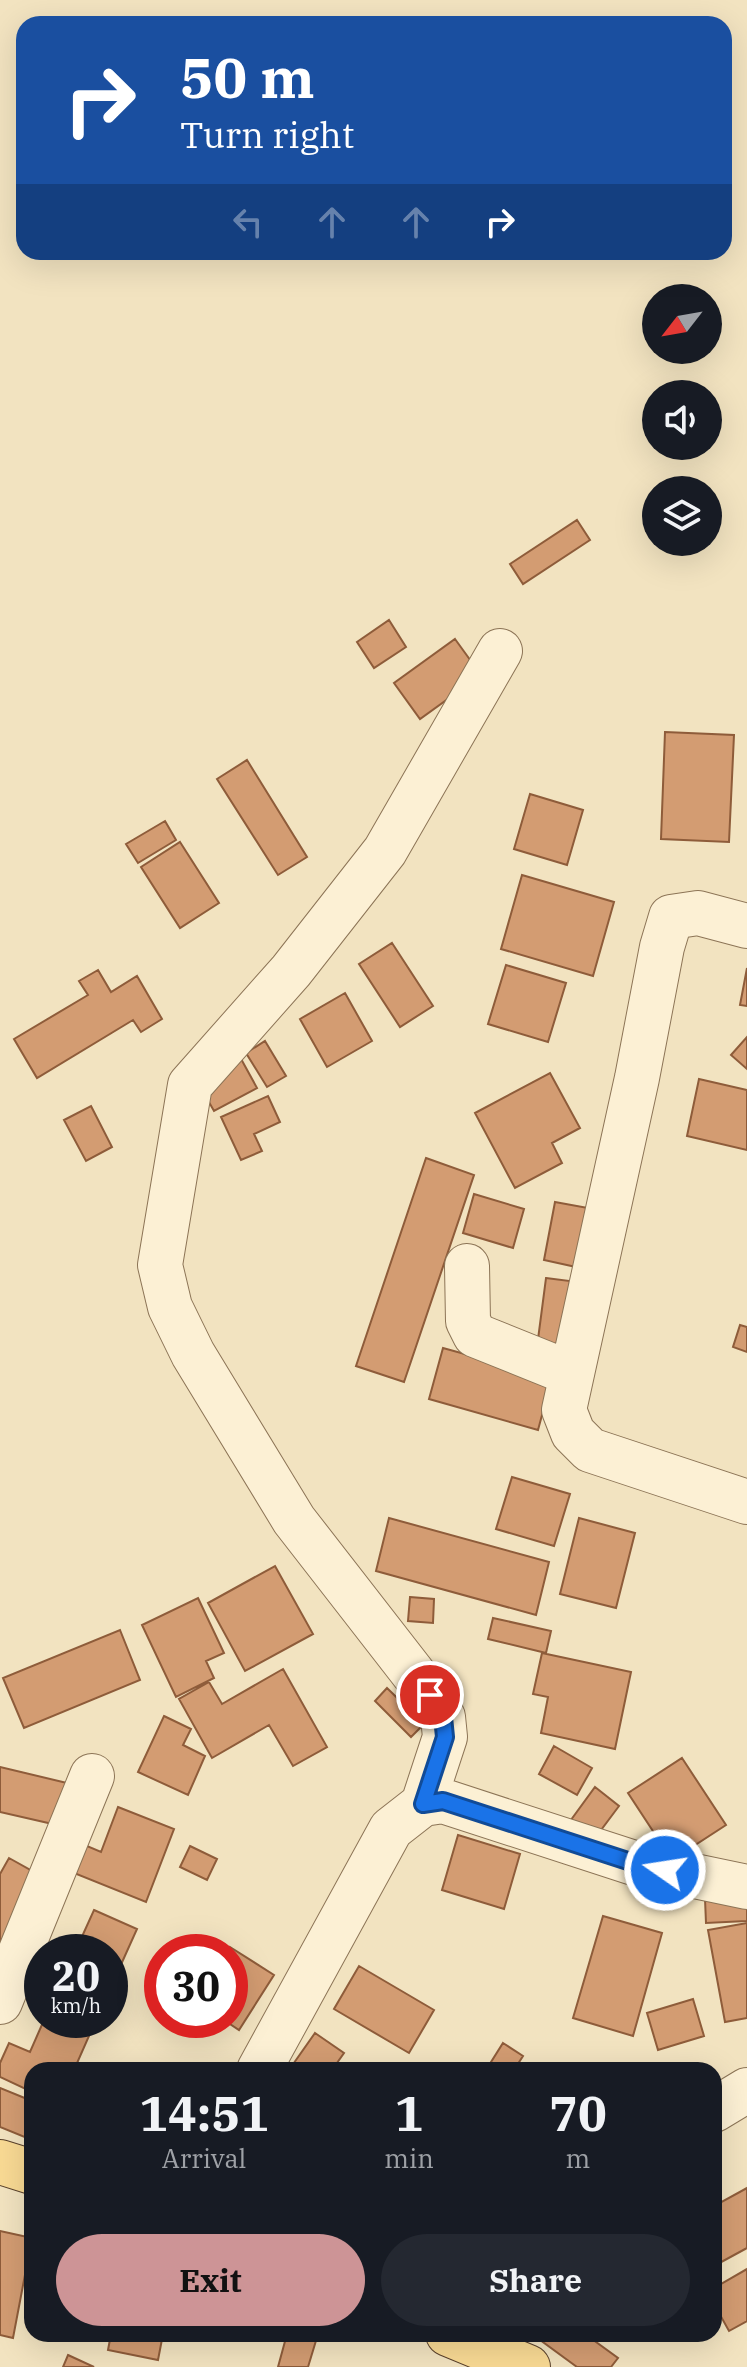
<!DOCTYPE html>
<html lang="en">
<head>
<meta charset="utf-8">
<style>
  body { margin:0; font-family:"IBM Plex Serif",serif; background:#242831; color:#f1f3f6; height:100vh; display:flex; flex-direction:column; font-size:30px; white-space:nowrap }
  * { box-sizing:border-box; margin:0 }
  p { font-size:26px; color:#9ea1a6 }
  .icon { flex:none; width:44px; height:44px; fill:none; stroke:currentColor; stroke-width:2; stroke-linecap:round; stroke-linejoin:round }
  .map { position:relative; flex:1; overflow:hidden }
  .details { position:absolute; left:24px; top:2062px; width:698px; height:280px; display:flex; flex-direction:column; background:#171b24; border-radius:24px; box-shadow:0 8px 32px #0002 }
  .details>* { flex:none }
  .top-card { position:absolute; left:16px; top:16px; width:716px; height:244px; border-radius:24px; box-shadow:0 8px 32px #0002; background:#1a4fa0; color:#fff; overflow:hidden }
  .needle { width:52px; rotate:239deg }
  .tools { position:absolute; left:642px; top:284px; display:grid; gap:16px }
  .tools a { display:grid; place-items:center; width:80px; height:80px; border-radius:50%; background:#171b24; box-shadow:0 8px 32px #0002; font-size:40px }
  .speed { position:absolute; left:24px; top:1934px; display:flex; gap:16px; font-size:40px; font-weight:700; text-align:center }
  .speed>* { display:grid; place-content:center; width:104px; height:104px; border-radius:50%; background:#171b24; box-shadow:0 8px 32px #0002; line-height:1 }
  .speed small { font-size:20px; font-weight:400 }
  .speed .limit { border:12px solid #d22; background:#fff; color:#111 }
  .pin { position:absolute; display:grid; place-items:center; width:68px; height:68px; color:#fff; margin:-34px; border:4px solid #fff; border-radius:50%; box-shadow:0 2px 8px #0007 }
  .me { position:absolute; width:88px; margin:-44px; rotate:283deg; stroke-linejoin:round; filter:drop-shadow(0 0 6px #0008) }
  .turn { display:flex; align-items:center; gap:28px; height:168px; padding:0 32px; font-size:36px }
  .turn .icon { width:104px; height:104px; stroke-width:2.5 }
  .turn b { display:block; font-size:56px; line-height:68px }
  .lanes { display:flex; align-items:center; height:76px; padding:0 32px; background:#0003; justify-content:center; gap:40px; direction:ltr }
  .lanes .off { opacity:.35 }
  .eta { display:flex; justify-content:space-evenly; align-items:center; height:136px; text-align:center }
  .eta b { font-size:48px; font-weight:700; line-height:56px }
  .cta { display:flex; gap:16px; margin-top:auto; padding:16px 32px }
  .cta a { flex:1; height:92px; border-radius:48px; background:#cd9496; color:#111; font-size:32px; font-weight:700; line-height:92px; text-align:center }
  .cta a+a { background:#242831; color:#f1f3f6 }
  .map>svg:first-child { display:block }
  .building { fill:#d39c72; stroke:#8e5c3a; stroke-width:2 }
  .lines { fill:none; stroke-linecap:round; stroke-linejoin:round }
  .minor-casing { stroke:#8c7456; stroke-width:46 }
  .major-casing { stroke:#5a412b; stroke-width:46 }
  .minor { stroke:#fcf0d4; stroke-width:44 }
  .major { stroke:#f9da94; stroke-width:44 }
  .route-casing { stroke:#114b97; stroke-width:20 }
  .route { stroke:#1a73e8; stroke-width:14 }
</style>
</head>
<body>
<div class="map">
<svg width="747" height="2367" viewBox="0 0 747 2367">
  <rect width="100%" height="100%" fill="#f2e3c0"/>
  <!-- building -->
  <path class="building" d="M 577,520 L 590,540 L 523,584 L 510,564 Z
    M 389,620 L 406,647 L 374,668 L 357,642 Z
    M 455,639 L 481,675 L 420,719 L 394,683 Z
    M 665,732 L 734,735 L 729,842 L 661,839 Z
    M 247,760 L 307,857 L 278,875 L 217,779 Z
    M 530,794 L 583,810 L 567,865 L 514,849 Z
    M 165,821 L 176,840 L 138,863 L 126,844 Z
    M 180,842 L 219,903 L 180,928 L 141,867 Z
    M 522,875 L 614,902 L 593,976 L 501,949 Z
    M 392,943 L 433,1006 L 400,1027 L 359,964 Z
    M 506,965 L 566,983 L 548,1042 L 488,1024 Z
    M 747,968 L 747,1006 L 740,1005 Z
    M 98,970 L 111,992 L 137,976 L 162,1019 L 141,1032 L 133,1020 L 37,1078 L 14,1039 L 88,995 L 79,981 Z
    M 345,993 L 372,1041 L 327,1067 L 300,1019 Z
    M 747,1037 L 747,1069 L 731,1055 Z
    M 265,1041 L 286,1076 L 267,1087 L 246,1053 Z
    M 240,1057 L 257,1088 L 214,1111 L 197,1081 Z
    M 550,1073 L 580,1128 L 552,1143 L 562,1163 L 515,1188 L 475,1113 Z
    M 699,1079 L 747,1090 L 747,1150 L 687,1136 Z
    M 268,1096 L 280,1122 L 254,1134 L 262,1151 L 241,1160 L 221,1117 Z
    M 91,1106 L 112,1147 L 86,1161 L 64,1120 Z
    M 426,1158 L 474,1175 L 404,1382 L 356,1366 Z
    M 474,1194 L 524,1209 L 513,1248 L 463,1233 Z
    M 555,1202 L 588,1208 L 576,1267 L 544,1260 Z
    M 546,1278 L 570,1281 L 561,1350 L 537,1347 Z
    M 740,1325 L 747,1327 L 747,1352 L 733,1347 Z
    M 443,1348 L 552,1378 L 538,1430 L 429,1399 Z
    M 512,1477 L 570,1494 L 554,1546 L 496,1529 Z
    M 389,1518 L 549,1562 L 536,1615 L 376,1571 Z
    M 579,1518 L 635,1533 L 616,1608 L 560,1594 Z
    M 275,1566 L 313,1634 L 245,1671 L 208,1603 Z
    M 410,1597 L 434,1599 L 433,1623 L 408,1621 Z
    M 198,1598 L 224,1653 L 206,1661 L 214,1678 L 176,1697 L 142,1625 Z
    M 493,1618 L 551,1631 L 546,1653 L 488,1639 Z
    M 120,1630 L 140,1680 L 24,1728 L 3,1678 Z
    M 542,1653 L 631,1672 L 615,1749 L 541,1733 L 548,1697 L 533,1694 Z
    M 283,1669 L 327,1747 L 293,1766 L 269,1725 L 212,1758 L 179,1699 L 209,1682 L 222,1704 Z
    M 387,1688 L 424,1724 L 411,1737 L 375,1701 Z
    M 164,1716 L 191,1729 L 183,1745 L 205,1756 L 188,1795 L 138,1772 Z
    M 554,1746 L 592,1768 L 577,1795 L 539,1774 Z
    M 682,1758 L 726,1825 L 672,1860 L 628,1793 Z
    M 0,1767 L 67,1783 L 57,1825 L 0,1812 Z
    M 595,1787 L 619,1806 L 592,1842 L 568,1824 Z
    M 118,1807 L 174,1829 L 146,1902 L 69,1871 L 80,1843 L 101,1852 Z
    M 458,1835 L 520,1854 L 504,1909 L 442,1890 Z
    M 190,1846 L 217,1859 L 207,1880 L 180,1867 Z
    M 9,1858 L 41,1876 L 0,1947 L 0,1874 Z
    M 747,1897 L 747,1921 L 706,1923 L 705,1899 Z
    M 94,1910 L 137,1929 L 110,1989 L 110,1952 L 75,1952 Z
    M 603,1916 L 662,1933 L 633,2036 L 573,2018 Z
    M 747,1923 L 747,2018 L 725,2022 L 708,1930 Z
    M 230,1947 L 274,1975 L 239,2030 L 224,2020 L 230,2020 L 230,1952 L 227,1952 Z
    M 359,1966 L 434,2010 L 409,2053 L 334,2009 Z
    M 693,1999 L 704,2036 L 658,2050 L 647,2013 Z
    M 44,2020 L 96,2020 L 74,2070 L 32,2070 L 32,2092 L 0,2077 L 0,2063 L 9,2043 L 30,2052 Z
    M 315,2033 L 344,2053 L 332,2070 L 289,2070 Z
    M 503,2043 L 523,2056 L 514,2070 L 486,2070 Z
    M 0,2088 L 32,2101 L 32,2140 L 0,2127 Z
    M 747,2188 L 747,2248 L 714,2266 L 714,2206 Z
    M 0,2231 L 32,2238 L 13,2338 L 0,2335 Z
    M 747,2269 L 747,2321 L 729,2331 L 714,2304 L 714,2288 Z
    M 111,2334 L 163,2334 L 158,2360 L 108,2350 Z
    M 287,2334 L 318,2334 L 308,2367 L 278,2367 Z
    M 538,2334 L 585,2334 L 618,2358 L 611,2367 L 577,2367 L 536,2337 Z
    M 68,2355 L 94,2367 L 63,2367 Z"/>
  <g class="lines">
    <defs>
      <path id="minor" d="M 747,926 L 698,913 L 671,917 L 662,947 L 637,1078 L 564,1410 L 573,1433 L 590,1450 L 747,1502
        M 467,1266 L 468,1321 L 475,1335 L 572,1374
        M 423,1804 L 445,1737 L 443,1717 L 430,1695 L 294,1520 L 193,1354 L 170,1307 L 160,1265 L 190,1085 L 291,971 L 385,851 L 500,651
        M 0,2002 L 92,1776
        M 259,2070 L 391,1829 L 423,1804 L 443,1801 L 637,1864 L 747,1887
        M 714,2110 L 747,2090"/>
      <path id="major" d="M 0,2162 L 32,2172
        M 448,2334 L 528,2367"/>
    </defs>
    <!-- minor casing -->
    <use href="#minor" class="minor-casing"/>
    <!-- major casing -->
    <use href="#major" class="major-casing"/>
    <!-- minor -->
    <use href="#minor" class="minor"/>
    <!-- major -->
    <use href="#major" class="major"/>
  </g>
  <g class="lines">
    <defs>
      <path id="route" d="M 430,1695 L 443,1717 L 445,1737 L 423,1804 L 443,1801 L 637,1864 L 665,1870"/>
    </defs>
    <!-- route casing -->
    <use href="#route" class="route-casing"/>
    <!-- route -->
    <use href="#route" class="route"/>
  </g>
</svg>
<div class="tools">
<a><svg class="needle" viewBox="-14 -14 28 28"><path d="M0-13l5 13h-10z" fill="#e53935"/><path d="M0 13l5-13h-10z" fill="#9ea1a6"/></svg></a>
<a><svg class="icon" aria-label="sound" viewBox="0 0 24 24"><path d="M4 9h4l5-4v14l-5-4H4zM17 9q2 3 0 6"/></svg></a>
<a><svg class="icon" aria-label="layers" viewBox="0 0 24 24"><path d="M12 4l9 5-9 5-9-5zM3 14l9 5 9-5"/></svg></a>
</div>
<div class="speed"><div>20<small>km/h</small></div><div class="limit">30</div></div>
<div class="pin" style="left:430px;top:1695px;background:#d93025"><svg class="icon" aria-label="arrive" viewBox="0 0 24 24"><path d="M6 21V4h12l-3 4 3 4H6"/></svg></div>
<svg class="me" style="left:665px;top:1870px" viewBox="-20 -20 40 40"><circle r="17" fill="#1a73e8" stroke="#fff" stroke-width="3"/><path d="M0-11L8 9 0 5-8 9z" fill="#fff"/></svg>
<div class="top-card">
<div class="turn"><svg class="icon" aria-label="right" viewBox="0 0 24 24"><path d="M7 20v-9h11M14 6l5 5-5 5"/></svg><div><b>50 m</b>Turn right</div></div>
<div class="lanes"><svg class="icon off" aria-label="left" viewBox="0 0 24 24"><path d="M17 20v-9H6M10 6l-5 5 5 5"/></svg><svg class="icon off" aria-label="ahead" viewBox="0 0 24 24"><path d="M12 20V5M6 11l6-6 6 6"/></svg><svg class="icon off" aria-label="ahead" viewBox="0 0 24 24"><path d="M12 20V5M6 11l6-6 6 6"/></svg><svg class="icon" aria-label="right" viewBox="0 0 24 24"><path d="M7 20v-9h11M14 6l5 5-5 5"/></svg></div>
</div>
<section class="details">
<div class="eta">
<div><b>14:51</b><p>Arrival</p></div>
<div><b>1</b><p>min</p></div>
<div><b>70</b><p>m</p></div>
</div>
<div class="cta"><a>Exit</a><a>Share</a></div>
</section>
</div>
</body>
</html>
